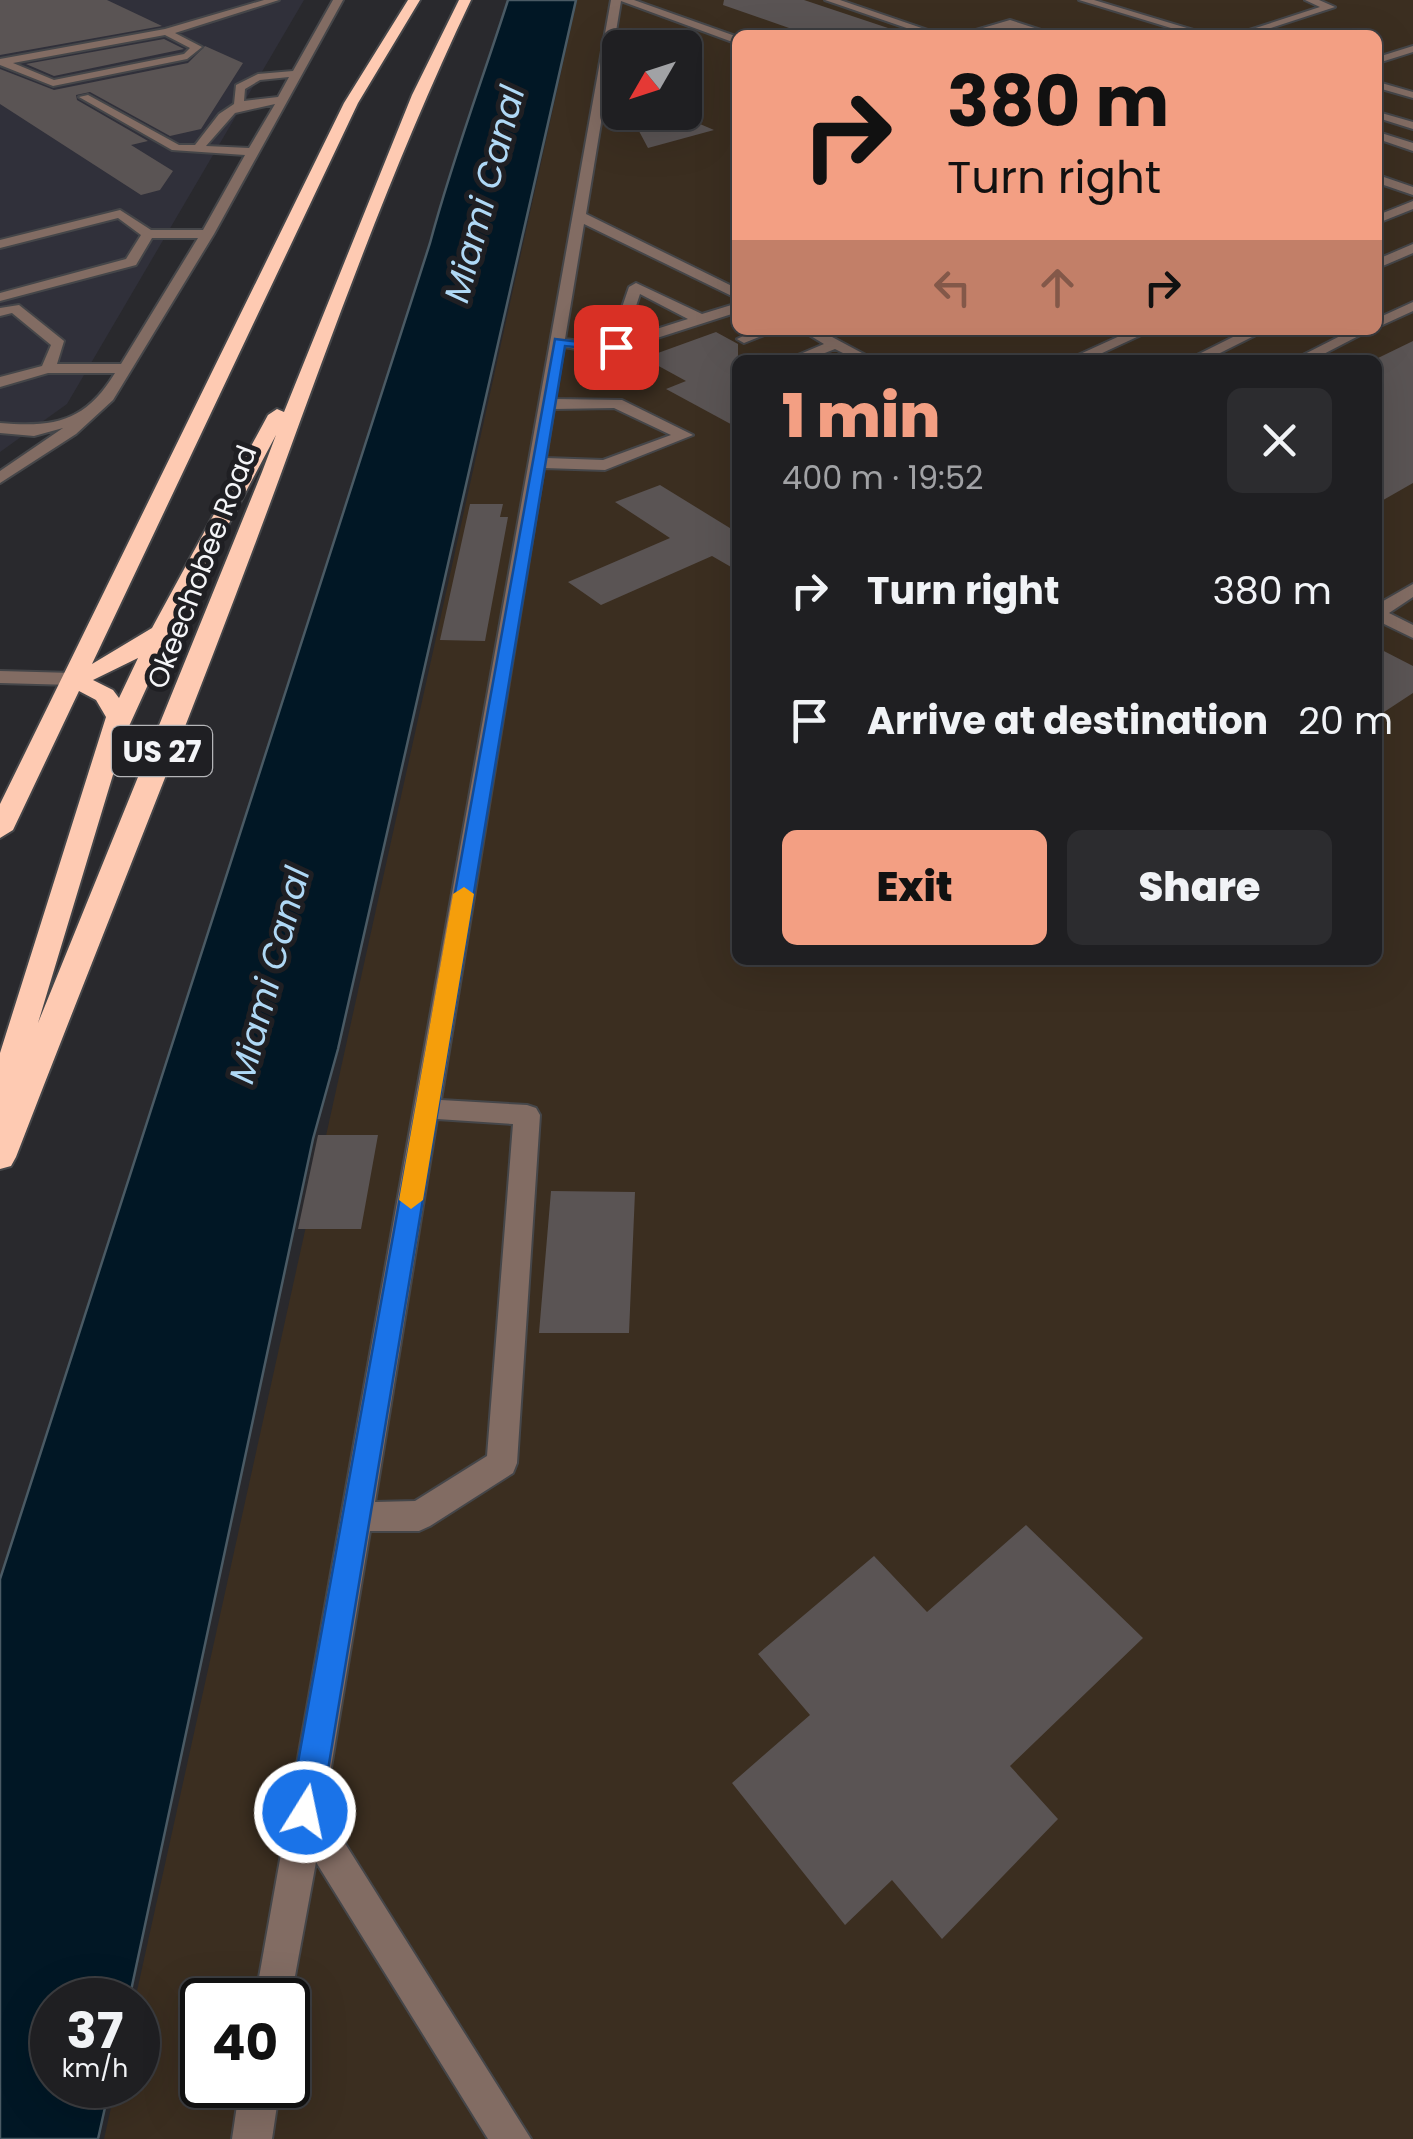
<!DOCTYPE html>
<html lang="en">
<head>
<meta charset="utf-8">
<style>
  body { margin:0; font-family:Poppins,sans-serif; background:#2c2c2f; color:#f1f3f6; height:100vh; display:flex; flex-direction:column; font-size:38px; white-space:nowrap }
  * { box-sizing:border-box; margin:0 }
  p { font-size:32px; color:#a1a2a5 }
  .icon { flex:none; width:55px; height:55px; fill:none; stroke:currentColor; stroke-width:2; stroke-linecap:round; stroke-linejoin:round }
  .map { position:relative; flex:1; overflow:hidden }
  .drawer { position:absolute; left:732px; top:355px; width:650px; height:610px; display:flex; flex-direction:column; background:#1f1f22; border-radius:15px; box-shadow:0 10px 40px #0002,0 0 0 2px #3c3d40 }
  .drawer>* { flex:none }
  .hud { position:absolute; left:732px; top:30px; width:650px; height:305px; border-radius:15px; box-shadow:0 10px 40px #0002,0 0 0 2px #3c3d40; background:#f39f83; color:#111; overflow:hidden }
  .needle { width:65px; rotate:231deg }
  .fabs { position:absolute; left:602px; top:30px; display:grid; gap:20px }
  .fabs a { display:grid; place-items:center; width:100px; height:100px; border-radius:15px; background:#1f1f22; box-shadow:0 10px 40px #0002,0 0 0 2px #3c3d40; font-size:50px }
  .speed { position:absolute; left:30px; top:1978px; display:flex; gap:20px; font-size:50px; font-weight:700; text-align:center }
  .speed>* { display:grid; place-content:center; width:130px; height:130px; border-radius:50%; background:#1f1f22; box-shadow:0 10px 40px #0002,0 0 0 2px #3c3d40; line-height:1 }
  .speed small { font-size:25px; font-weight:400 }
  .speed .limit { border:5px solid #111; border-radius:15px; background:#fff; color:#111 }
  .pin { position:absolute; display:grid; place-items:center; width:85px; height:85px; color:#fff; margin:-42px; border-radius:20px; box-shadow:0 5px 15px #0006 }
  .me { position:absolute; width:110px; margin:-55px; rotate:10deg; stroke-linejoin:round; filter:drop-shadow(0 0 8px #0008) }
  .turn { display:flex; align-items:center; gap:35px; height:210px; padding:0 50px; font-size:45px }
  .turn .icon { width:130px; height:130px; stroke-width:2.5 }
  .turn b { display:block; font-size:70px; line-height:85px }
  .lanes { display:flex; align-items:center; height:95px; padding:0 50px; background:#0003; justify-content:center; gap:50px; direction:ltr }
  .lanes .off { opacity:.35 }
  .round { display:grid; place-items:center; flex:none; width:105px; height:105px; border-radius:15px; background:#2c2c2f }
  .overview { display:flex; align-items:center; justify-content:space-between; height:170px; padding:0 50px }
  h1 { font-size:60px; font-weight:800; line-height:75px; color:#f39f83 }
  .button { display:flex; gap:20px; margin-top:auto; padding:20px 50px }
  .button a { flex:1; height:115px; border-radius:15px; background:#f39f83; color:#111; font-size:40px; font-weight:800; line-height:115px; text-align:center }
  .button a+a { background:#2c2c2f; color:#f1f3f6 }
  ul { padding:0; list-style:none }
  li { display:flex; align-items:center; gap:30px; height:130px; padding:0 50px }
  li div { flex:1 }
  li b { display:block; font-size:38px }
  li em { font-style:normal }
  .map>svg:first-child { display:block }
  .built { fill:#30303a }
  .industrial { fill:#3b2e20; fill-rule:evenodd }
  .water { fill:#011725; stroke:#4a5a64; stroke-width:2.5 }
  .building { fill:#5a5454 }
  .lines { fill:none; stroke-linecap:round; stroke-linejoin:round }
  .minor-casing { stroke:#454649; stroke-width:4 }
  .highway-casing { stroke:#454649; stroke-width:4 }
  .minor { fill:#826c63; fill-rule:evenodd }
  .highway { fill:#fecab2; fill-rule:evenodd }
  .route { fill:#1a73e8; stroke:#114b97; stroke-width:2.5 }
  .slow { fill:#f59e0b }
  .labels { text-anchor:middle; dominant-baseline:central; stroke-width:10; stroke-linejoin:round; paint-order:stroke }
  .far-street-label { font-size:28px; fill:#f4f5f8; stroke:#1f1f23 }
  .shield { fill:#1f1f23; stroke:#b4b5b8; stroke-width:2.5 }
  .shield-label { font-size:30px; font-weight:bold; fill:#f4f5f8 }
  .water-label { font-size:35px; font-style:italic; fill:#afd8f5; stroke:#1f1f23 }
</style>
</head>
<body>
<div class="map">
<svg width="1413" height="2139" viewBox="0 0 1413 2139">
  <rect width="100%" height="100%" fill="#29292d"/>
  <!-- built -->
  <path class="built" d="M 0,0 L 304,0 L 67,404 L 0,452 Z"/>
  <!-- industrial -->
  <path class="industrial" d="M 577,0 L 1413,0 L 1413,2139 L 104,2139 L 116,2085 L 138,2085 L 135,2000 ZM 738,35 L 1378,35 L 1378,330 L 738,330 ZM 620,48 L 685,48 L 685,112 L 620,112 ZM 738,360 L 1378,360 L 1378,960 L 738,960 ZM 202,2000 L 288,2000 L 288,2085 L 202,2085 Z"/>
  <!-- water -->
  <path class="water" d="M 508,0 L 576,0 L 338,1049 L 313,1139 L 129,2000 L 52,2000 L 52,2085 L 110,2085 L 98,2139 L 0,2139 L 0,1579 L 430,243 C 452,160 482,81 508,0 Z"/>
  <!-- building -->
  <path class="building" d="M 0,0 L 107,0 L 162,26 L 0,55 Z
    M 724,0 L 804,0 L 891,29 L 890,35 L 809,35 L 723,5 Z
    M 164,39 L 184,49 L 54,76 L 26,64 Z
    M 205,46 L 243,63 L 201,129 L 170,136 L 90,92 L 76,95 L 77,100 L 148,141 L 131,145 L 173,171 L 160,190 L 141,195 L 0,104 L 0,69 L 54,90 L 188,63 Z
    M 638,112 L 672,112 L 714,130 L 648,148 L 632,118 Z
    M 716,332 L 738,344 L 738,428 L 666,389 L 686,381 L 644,358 Z
    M 1413,341 L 1413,483 L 1378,503 L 1378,358 Z
    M 660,485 L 738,533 L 738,571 L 712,556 L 601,605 L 568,582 L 670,538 L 615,502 Z
    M 470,504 L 503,504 L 500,517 L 508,517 L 485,641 L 440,640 Z
    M 1378,648 L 1413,666 L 1413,693 L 1378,716 Z
    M 318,1135 L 378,1135 L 361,1229 L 298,1229 Z
    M 551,1191 L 635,1192 L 629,1333 L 539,1333 Z
    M 1026,1525 L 1143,1638 L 1010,1766 L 1058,1819 L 942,1939 L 892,1880 L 845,1925 L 732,1783 L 810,1715 L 758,1654 L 874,1556 L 927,1612 Z"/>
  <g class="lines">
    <defs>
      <path id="minor" d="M 264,0 L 279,0 L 175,33 L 202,47 L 187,59 L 53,86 L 0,65 L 0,59 L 165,29 ZM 165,35 L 190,48 L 184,54 L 54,80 L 13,63 Z
        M 333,0 L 343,0 L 214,234 L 113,400 L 76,434 L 0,483 L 0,471 L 63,428 L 34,436 L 0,433 L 0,423 C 55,428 86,421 115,373 L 48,373 L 0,387 L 0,377 L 42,366 L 51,345 L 12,313 L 0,316 L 0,308 L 19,305 L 64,341 L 57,364 L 121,364 L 198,238 L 152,238 L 136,265 L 0,301 L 0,293 L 126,259 L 141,235 L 118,218 L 0,248 L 0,240 L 120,210 L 151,230 L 203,230 L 245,155 L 172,150 L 79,97 L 88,95 L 179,145 L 195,145 L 219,114 L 234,104 L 236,85 L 258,74 L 293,71 ZM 289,77 L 278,97 L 244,101 L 245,89 L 260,80 ZM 275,104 L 249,148 L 206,146 L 235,113 Z
        M 611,0 L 634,0 L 738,37 L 738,44 L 621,1 L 586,214 L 738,289 L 738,299 L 584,224 L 565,339 L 609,345 L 629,287 L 636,283 L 702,314 L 738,303 L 738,312 L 607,354 L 564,347 L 555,399 L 622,400 L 693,435 L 605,470 L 544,468 L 441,1100 L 527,1105 L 536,1108 L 540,1115 L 517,1463 L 513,1473 L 430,1526 L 419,1531 L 370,1531 L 324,1810 L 531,2139 L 488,2139 L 316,1862 L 288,2014 L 288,2000 L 255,2000 ZM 640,294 L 688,319 L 625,339 ZM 614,408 L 671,435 L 603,460 L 546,458 L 554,409 ZM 437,1119 L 513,1124 L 487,1456 L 415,1501 L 375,1502 Z
        M 825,0 L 840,0 L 942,35 L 927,35 Z
        M 1079,0 L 1094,0 L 1210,35 L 1194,35 Z
        M 1305,0 L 1319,0 L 1335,7 L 1249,35 L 1234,35 L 1320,7 Z
        M 1010,20 L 1050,33 L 1051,35 C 1028,35 1013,25 990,31 L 996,35 L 976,30 Z
        M 1413,46 L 1413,52 L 1378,63 L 1378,57 Z
        M 1378,82 L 1413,92 L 1413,98 L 1378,88 Z
        M 1378,112 L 1413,122 L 1413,129 L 1378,118 Z
        M 1378,132 L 1413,143 L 1413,151 L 1378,139 Z
        M 1378,175 L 1413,187 L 1413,195 L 1378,183 Z
        M 1413,201 L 1413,209 L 1378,223 L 1378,215 Z
        M 1413,244 L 1413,253 L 1378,268 L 1378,259 Z
        M 1413,302 L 1413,311 L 1378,327 L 1378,318 Z
        M 756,330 L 777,330 L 744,343 L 737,339 Z
        M 801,330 L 819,330 L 875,360 L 857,360 L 835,349 L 807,360 L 786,360 L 824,344 Z
        M 1133,330 L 1152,330 L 1087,360 L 1067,360 Z
        M 1247,330 L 1266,330 L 1206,360 L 1187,360 Z
        M 1352,330 L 1370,330 L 1312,360 L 1293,360 Z
        M 1413,584 L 1413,597 L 1389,613 L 1413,625 L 1413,638 L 1378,621 L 1378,604 Z
        M 0,671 L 73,673 L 83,679 L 73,685 L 0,683 Z
        M 240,2085 L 280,2085 L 272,2139 L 232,2139 Z"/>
      <path id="highway" d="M 408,0 L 420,0 L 358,103 L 92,664 L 152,628 L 268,415 L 277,409 L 284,412 L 412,95 L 459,0 L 471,0 C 398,153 340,312 282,471 C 198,701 104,929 16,1157 L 11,1166 L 0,1169 L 0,1053 L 106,717 L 96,700 L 79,691 L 13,830 L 0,838 L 0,804 L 344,103 ZM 276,435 L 262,472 L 38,1023 L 125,735 L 177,621 ZM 138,658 L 119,698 L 113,690 L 93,680 Z"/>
    </defs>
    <!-- minor casing -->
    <use href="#minor" class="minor-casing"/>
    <!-- highway casing -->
    <use href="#highway" class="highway-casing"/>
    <!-- minor -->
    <use href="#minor" class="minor"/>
    <!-- highway -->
    <use href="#highway" class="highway"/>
  </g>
  <!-- route -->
  <path class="route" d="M 555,339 L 622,347 L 616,351 L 565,346 L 321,1812 L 316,1823 L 305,1828 L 294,1823 L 289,1812 Z"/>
  <!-- slow -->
  <path class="slow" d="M 464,887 L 474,894 L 423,1200 L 411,1209 L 399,1200 L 453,894 Z"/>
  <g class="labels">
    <!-- far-street labels -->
    <g class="far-street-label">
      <text transform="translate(202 567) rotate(-69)">Okeechobee Road</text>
    </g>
    <!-- shield labels -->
    <rect class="shield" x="112" y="726" width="100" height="50" rx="8"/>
    <g class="shield-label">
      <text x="162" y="751">US 27</text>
    </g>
    <!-- water labels -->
    <g class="water-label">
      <text transform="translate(484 194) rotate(-75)">Miami Canal</text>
      <text transform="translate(269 975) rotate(-75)">Miami Canal</text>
    </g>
  </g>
</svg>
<div class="fabs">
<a><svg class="needle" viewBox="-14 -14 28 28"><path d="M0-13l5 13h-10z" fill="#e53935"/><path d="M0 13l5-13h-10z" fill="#a1a2a5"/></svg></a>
</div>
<div class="speed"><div>37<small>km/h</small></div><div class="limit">40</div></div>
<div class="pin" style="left:616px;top:347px;background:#d93025"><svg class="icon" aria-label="arrive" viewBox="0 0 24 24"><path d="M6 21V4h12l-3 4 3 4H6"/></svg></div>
<svg class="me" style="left:305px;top:1812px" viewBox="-20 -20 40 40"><circle r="17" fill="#1a73e8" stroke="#fff" stroke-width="3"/><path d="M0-11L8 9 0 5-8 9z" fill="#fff"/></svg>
<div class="hud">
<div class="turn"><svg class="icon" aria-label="right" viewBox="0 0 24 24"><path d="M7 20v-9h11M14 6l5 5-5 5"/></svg><div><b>380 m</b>Turn right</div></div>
<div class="lanes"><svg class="icon off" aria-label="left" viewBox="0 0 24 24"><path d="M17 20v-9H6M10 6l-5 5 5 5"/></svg><svg class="icon off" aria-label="ahead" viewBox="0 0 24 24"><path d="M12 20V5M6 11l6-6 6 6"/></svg><svg class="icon" aria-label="right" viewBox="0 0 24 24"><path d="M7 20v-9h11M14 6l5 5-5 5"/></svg></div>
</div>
<section class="drawer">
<div class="overview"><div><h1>1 min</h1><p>400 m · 19:52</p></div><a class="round"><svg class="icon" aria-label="close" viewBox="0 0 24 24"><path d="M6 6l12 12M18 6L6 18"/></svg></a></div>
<ul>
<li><svg class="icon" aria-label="right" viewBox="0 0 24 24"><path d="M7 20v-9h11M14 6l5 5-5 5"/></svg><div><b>Turn right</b></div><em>380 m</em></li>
<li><svg class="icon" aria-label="arrive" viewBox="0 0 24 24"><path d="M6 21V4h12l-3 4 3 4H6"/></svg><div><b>Arrive at destination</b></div><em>20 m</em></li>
</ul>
<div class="button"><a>Exit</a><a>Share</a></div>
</section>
</div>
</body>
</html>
